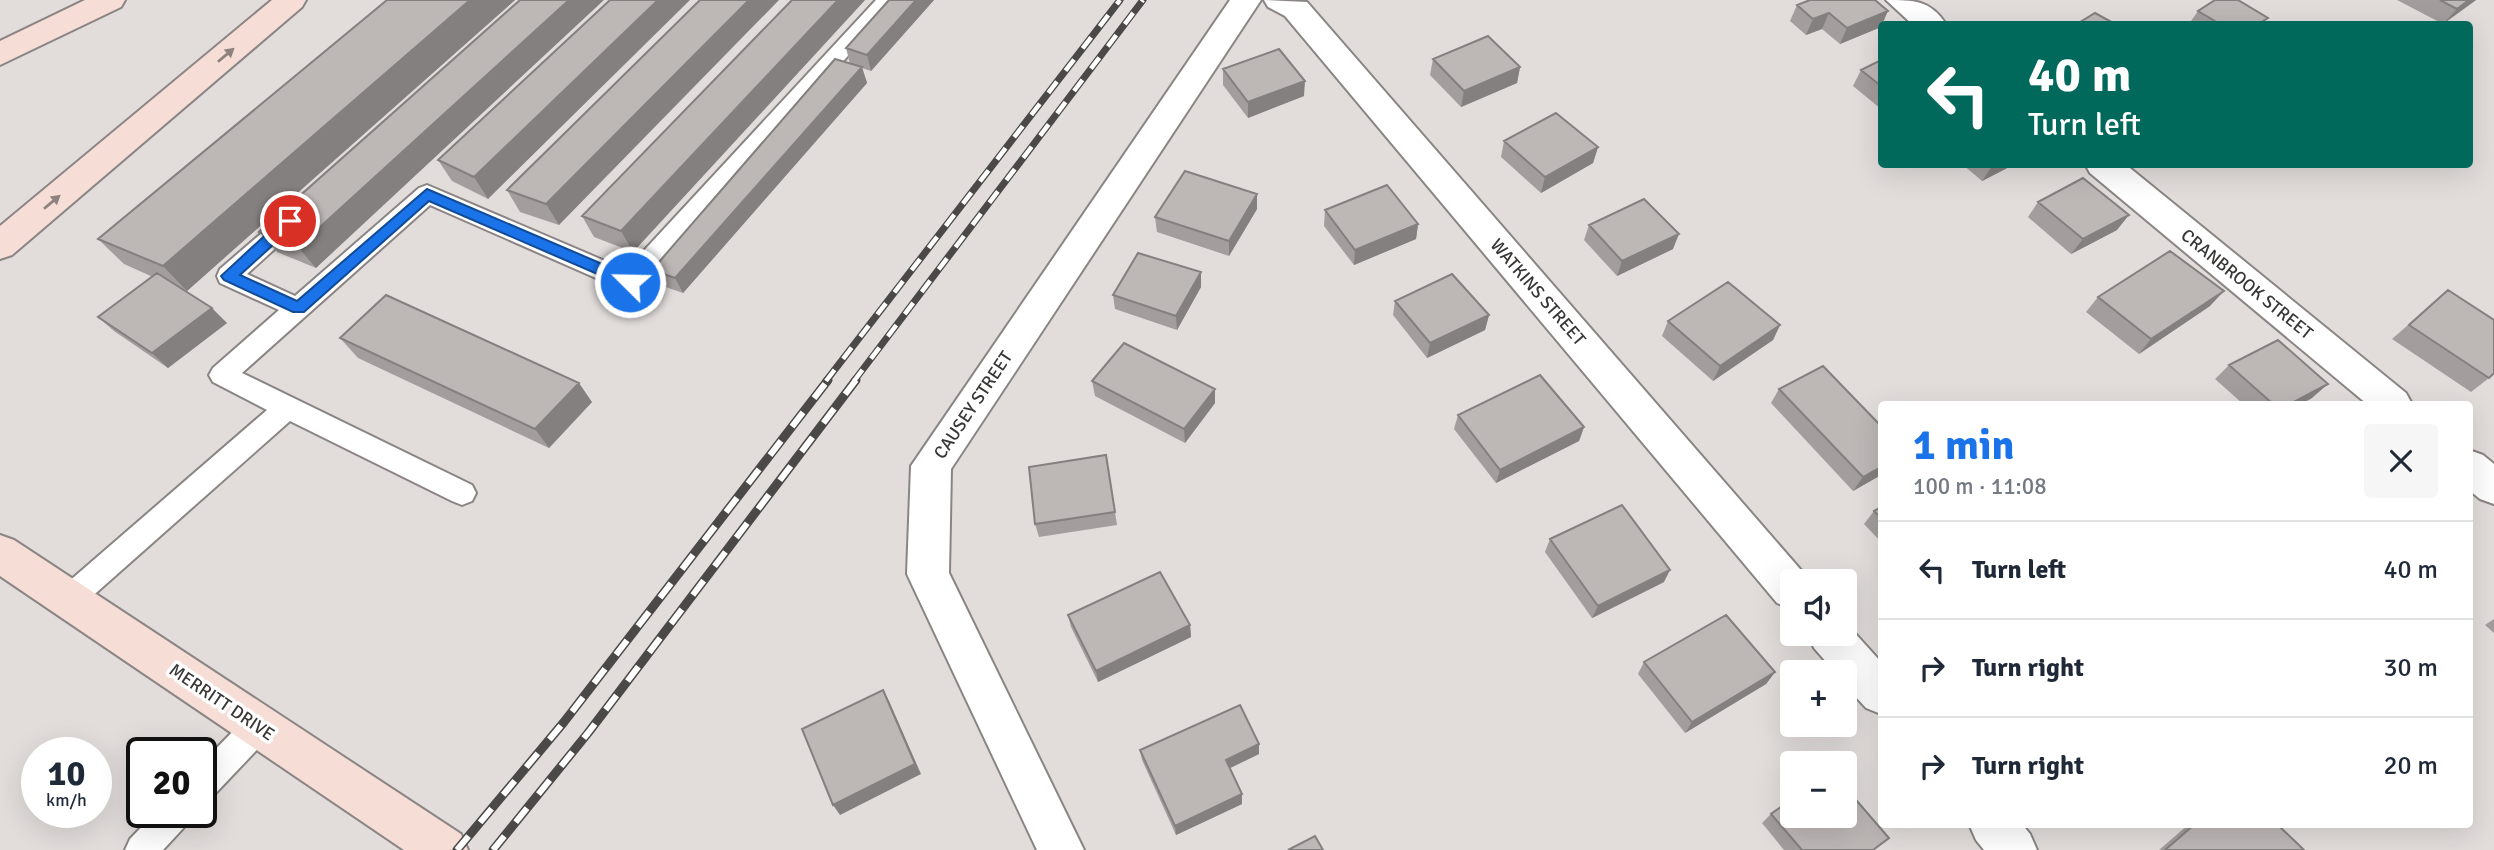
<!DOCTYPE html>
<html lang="en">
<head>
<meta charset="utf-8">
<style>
  body { margin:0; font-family:Signika,sans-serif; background:#f6f6f7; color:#1f2937; height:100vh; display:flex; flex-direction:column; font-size:26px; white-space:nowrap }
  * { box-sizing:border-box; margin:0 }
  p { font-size:23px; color:#747a83 }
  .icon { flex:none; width:38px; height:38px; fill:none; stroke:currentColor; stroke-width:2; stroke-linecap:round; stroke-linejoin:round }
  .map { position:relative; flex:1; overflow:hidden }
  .sheet { position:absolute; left:1878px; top:401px; width:595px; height:427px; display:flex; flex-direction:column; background:#fff; border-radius:7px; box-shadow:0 7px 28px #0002 }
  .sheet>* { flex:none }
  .top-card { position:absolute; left:1878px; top:21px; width:595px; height:147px; border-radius:7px; box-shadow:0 7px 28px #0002; background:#00695c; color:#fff; overflow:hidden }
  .fabs { position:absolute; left:1780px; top:569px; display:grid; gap:14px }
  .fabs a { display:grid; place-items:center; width:77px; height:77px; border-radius:7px; background:#fff; box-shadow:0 7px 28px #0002; font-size:35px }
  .speed { position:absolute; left:21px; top:737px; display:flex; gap:14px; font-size:35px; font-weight:700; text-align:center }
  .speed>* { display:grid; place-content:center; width:91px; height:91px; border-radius:50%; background:#fff; box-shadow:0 7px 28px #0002; line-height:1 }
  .speed small { font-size:18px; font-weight:400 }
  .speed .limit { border:4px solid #111; border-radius:10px; background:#fff; color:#111 }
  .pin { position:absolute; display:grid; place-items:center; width:60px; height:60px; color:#fff; margin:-30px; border:4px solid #fff; border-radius:50%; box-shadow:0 2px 7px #0007 }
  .me { position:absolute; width:77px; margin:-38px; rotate:293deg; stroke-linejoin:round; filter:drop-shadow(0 0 5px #0008) }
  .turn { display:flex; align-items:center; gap:24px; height:147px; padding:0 35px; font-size:32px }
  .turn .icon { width:91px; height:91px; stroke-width:2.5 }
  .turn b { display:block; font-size:49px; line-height:60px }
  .round { display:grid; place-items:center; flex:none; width:74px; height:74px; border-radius:7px; background:#f6f6f7 }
  .headline { display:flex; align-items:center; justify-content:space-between; height:119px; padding:0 35px }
  h1 { font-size:42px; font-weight:700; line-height:52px; color:#1a73e8 }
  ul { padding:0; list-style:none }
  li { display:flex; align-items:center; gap:21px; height:98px; padding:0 35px; border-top:2px solid #e0e1e3 }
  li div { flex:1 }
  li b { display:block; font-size:26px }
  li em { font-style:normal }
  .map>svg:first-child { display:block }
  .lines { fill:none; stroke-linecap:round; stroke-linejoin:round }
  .lane-casing { stroke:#8a8584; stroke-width:4 }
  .street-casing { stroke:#8a8584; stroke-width:4 }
  .secondary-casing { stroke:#8a8584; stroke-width:4 }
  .lane { fill:#fff; fill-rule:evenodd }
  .street { fill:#fff; fill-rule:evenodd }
  .secondary { fill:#f6ded7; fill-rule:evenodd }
  .rail-far1-casing { stroke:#4b4948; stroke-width:7 }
  .rail-casing { stroke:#4b4948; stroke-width:9 }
  .rail-far1 { stroke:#fff; stroke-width:4.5; stroke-dasharray:14; stroke-linecap:butt }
  .rail { stroke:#fff; stroke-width:6; stroke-dasharray:18; stroke-linecap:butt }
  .wall { fill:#a39d9d }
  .shaded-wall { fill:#84807f }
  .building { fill:#bdb7b6; stroke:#84807f; stroke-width:2 }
  .oneway { fill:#8e827e }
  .route { fill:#1a73e8; stroke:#114b97; stroke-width:2 }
  .labels { text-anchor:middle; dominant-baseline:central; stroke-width:7; stroke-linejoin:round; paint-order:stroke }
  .street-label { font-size:18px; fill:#393736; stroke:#fff }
</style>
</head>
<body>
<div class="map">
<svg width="2494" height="850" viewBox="0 0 2494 850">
  <rect width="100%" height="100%" fill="#e2dddb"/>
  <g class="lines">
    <defs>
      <path id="lane" d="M 876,0 L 898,0 L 639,289 L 630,291 L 621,289 L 430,205 L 242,373 L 472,485 L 476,493 L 472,501 L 462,505 L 452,501 L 290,421 L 79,608 L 69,612 L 59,608 L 55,599 L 59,590 L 267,410 L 213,382 L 209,375 L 213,368 L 279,310 L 220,283 L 217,276 L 220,269 L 285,213 L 293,210 L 301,213 L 305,219 L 301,225 L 247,274 L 295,296 L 419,188 L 427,185 L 626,270 Z
        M 259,712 L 270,716 L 274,726 L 270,736 L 212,797 L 201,801 L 201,764 L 248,716 Z
        M 156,812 L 193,812 L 188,823 L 163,850 L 125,850 L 130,839 Z"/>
      <path id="street" d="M 1230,0 L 1261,0 L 951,469 L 949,573 L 1084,850 L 1037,850 L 907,574 L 911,466 Z
        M 1264,0 L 1307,2 L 1807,577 L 1809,581 L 1792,581 L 1792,609 L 1777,603 L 1285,16 L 1268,7 Z
        M 1886,0 C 1914,0 1930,0 1946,24 L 1912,24 Z
        M 2085,164 L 2125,164 L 2406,393 L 2412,404 L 2367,404 L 2090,173 Z
        M 2469,450 L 2483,455 L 2494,464 L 2494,504 L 2480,499 L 2469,490 Z
        M 1844,621 L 1881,662 L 1881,714 L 1866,708 L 1844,684 L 1844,672 L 1835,672 L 1814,648 L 1808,634 L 1844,634 Z
        M 1969,824 L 2022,824 L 2030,834 L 2037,850 L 1984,850 L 1976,840 Z"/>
      <path id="secondary" d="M 85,0 L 125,0 L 121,7 L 0,65 L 0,41 Z
        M 272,0 L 306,0 L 302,7 L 12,255 L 0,259 L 0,226 Z
        M 0,535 L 14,540 L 461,834 L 468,850 L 404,850 L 0,576 Z"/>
    </defs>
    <!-- lane casing -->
    <use href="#lane" class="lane-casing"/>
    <!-- street casing -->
    <use href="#street" class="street-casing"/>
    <!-- secondary casing -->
    <use href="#secondary" class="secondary-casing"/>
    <!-- lane -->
    <use href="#lane" class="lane"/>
    <!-- street -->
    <use href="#street" class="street"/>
    <!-- secondary -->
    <use href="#secondary" class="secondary"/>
    <defs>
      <path id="rail-far1" d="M 826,381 L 1120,0
        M 854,381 L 1143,0"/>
      <path id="rail" d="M 457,850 L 564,722 L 828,380
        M 493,850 L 588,733 L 856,380"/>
    </defs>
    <!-- rail-far1 casing -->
    <use href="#rail-far1" class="rail-far1-casing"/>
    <!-- rail casing -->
    <use href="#rail" class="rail-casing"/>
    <!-- rail-far1 -->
    <use href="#rail-far1" class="rail-far1"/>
    <!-- rail -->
    <use href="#rail" class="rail"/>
  </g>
  <!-- wall -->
  <path class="wall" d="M 387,0 L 515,0 L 187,291 L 183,289 L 227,323 L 168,368 L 114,331 L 98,317 L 153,277 L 124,264 L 98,239 Z
    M 520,0 L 316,268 L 277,252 L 259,232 Z
    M 610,0 L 488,199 L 452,181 L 438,160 Z
    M 700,0 L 559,225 L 520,212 L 507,190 Z
    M 792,0 L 865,0 L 633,252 L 594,237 L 582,216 Z
    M 889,0 L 934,0 L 871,71 L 862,68 L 867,83 L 683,293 L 660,285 L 652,270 L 850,64 L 846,48 Z
    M 2397,0 L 2476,0 L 2443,24 Z
    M 1797,5 L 1882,24 L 1881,27 L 1840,44 L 1822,29 L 1806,35 L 1790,21 Z
    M 2198,11 L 2263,24 L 2189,24 Z
    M 1433,59 L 1520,67 L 1517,83 L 1461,107 L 1430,75 Z
    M 1881,60 L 1881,109 L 1853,86 L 1861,70 Z
    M 1223,69 L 1304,96 L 1248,118 L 1223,85 Z
    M 1504,141 L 1598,147 L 1593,163 L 1541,193 L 1501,157 Z
    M 1962,164 L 2015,164 L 1982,181 Z
    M 2038,202 L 2117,230 L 2071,254 L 2028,217 Z
    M 1257,209 L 1229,256 L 1157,232 L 1155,217 Z
    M 1325,210 L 1418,224 L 1416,239 L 1354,265 L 1324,226 Z
    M 1589,225 L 1673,249 L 1617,276 L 1584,240 Z
    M 1201,272 L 1201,287 L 1177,330 L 1115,309 L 1113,295 Z
    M 2448,290 L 2489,378 L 2471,392 L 2392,339 Z
    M 2098,297 L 2210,306 L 2139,354 L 2086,312 Z
    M 1395,301 L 1489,315 L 1485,330 L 1427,358 L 1393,315 Z
    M 1668,321 L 1780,325 L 1773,340 L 1713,381 L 1662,336 Z
    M 340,338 L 592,402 L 549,448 L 358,358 Z
    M 2229,365 L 2312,398 L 2301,404 L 2243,404 L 2215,379 Z
    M 1092,381 L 1215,403 L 1185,443 L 1095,396 Z
    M 1779,389 L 1881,426 L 1881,475 L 1853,491 L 1771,403 Z
    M 1458,415 L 1584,427 L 1579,441 L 1496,483 L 1454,429 Z
    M 1881,507 L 1881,542 L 1864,524 L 1874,511 Z
    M 1115,512 L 1117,525 L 1039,537 L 1035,524 Z
    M 1550,539 L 1664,582 L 1592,618 L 1545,552 Z
    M 1068,615 L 1190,625 L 1191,637 L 1098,682 L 1071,627 Z
    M 2494,619 L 2494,633 L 2485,625 Z
    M 1644,662 L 1775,672 L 1766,684 L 1685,733 L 1638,674 Z
    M 1259,744 L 1259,754 L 1230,768 L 1242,794 L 1242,804 L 1176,835 L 1142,760 L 1140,750 Z
    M 1771,814 L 1874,850 L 1784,850 L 1762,823 Z
    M 2189,824 L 2277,824 L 2304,850 L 2159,850 Z"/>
  <!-- shaded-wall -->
  <path class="shaded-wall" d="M 470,0 L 515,0 L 187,291 L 163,266 Z
    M 569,0 L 604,0 L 316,268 L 298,247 Z
    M 658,0 L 690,0 L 488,199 L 474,177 Z
    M 749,0 L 779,0 L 559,225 L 546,204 Z
    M 838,0 L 865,0 L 633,252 L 621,231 Z
    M 916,0 L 934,0 L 871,71 L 867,55 Z
    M 2469,0 L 2476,0 L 2443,24 L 2457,9 Z
    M 1888,11 L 1881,27 L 1840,44 L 1847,28 Z
    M 1829,13 L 1822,29 L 1806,35 L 1813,19 Z
    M 862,67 L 867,83 L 683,293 L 675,278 Z
    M 1520,67 L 1517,83 L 1461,107 L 1464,91 Z
    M 1305,81 L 1304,96 L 1248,118 L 1248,102 Z
    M 1598,147 L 1593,163 L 1541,193 L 1545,177 Z
    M 1994,164 L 2015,164 L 1982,181 L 1992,166 Z
    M 1257,194 L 1257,209 L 1229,256 L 1229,241 Z
    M 2129,215 L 2117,230 L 2071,254 L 2083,239 Z
    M 1418,224 L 1416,239 L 1354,265 L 1355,250 Z
    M 1679,234 L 1673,249 L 1617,276 L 1622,261 Z
    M 1201,272 L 1201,287 L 1177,330 L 1176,316 Z
    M 2224,291 L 2210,306 L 2139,354 L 2151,339 Z
    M 212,308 L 227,323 L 168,368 L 152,353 Z
    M 1489,315 L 1485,330 L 1427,358 L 1430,343 Z
    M 1780,325 L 1773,340 L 1713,381 L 1720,366 Z
    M 579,383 L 592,402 L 549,448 L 535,429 Z
    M 2328,384 L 2312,398 L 2301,404 L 2290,404 Z
    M 1215,389 L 1215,403 L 1185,443 L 1184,429 Z
    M 1584,427 L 1579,441 L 1496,483 L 1500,470 Z
    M 1881,467 L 1881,475 L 1853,491 L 1863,477 Z
    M 1670,570 L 1664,582 L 1592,618 L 1598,606 Z
    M 1190,625 L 1191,637 L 1098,682 L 1096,671 Z
    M 1775,672 L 1766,684 L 1685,733 L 1692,722 Z
    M 883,690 L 889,701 L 921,774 L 840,815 L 833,805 Z
    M 1259,744 L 1259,754 L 1226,770 L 1226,760 Z
    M 1242,794 L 1242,804 L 1176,835 L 1175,826 Z"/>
  <!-- building -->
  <path class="building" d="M 387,0 L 470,0 L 163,266 L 98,239 Z
    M 520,0 L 569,0 L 298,247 L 259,232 Z
    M 610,0 L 658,0 L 474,177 L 438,160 Z
    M 700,0 L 749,0 L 546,204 L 507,190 Z
    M 792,0 L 838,0 L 621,231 L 582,216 Z
    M 889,0 L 916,0 L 867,55 L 846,48 Z
    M 1810,0 L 1875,0 L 1888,11 L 1847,28 L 1829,13 L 1813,19 L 1797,5 Z
    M 2215,0 L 2238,0 L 2268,18 L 2258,24 L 2220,24 L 2198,11 Z
    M 2440,0 L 2469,0 L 2457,9 Z
    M 2095,13 L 2115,24 L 2077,24 Z
    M 1488,36 L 1520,67 L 1464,91 L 1433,59 Z
    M 1279,49 L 1305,81 L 1248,102 L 1223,69 Z
    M 835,59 L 862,67 L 675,278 L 652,270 Z
    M 1881,60 L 1881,86 L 1861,70 Z
    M 1556,113 L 1598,147 L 1545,177 L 1504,141 Z
    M 1185,171 L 1257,194 L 1229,241 L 1155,217 Z
    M 2083,178 L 2129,215 L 2083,239 L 2038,202 Z
    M 1387,185 L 1418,224 L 1355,250 L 1325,210 Z
    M 1644,199 L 1679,234 L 1622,261 L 1589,225 Z
    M 2170,251 L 2224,291 L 2151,339 L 2098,297 Z
    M 1138,253 L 1201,272 L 1176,316 L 1113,295 Z
    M 157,273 L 212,308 L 152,353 L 98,317 Z
    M 1452,274 L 1489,315 L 1430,343 L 1395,301 Z
    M 1728,282 L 1780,325 L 1720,366 L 1668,321 Z
    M 2448,290 L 2494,320 L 2494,373 L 2489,378 L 2409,325 Z
    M 386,295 L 579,383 L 535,429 L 340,338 Z
    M 2278,340 L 2328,384 L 2290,404 L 2273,404 L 2229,365 Z
    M 1124,343 L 1215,389 L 1184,429 L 1092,381 Z
    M 1823,366 L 1881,426 L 1881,467 L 1863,477 L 1779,389 Z
    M 1540,375 L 1584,427 L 1500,470 L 1458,415 Z
    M 1106,455 L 1115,512 L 1035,524 L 1029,467 Z
    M 1622,505 L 1670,570 L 1598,606 L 1550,539 Z
    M 1881,507 L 1881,518 L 1874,511 Z
    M 1160,572 L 1190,625 L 1096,671 L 1068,615 Z
    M 1726,615 L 1775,672 L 1692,722 L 1644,662 Z
    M 883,690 L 915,764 L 833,805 L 802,729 Z
    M 1240,705 L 1259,744 L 1226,760 L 1242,794 L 1175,826 L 1140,750 Z
    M 1844,786 L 1889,838 L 1873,850 L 1802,850 L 1771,814 L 1792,799 L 1792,816 L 1844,816 Z
    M 2195,824 L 2277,824 L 2304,850 L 2165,850 Z
    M 1315,836 L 1323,850 L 1288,850 Z"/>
  <!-- one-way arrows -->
  <defs><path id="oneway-solid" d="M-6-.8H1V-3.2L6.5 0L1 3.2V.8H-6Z" transform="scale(1.75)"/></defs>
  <g class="oneway">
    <use href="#oneway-solid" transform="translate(226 55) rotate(-40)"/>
    <use href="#oneway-solid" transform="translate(52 202) rotate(-40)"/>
  </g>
  <!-- route -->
  <path class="route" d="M 427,189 L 635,278 L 637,282 L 635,286 L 625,286 L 429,201 L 304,312 L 293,312 L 224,280 L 221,276 L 285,217 L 295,217 L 295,225 L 240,275 L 297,301 Z"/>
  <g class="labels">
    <!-- street labels -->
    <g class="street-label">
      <text transform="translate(2247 284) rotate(39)">CRANBROOK STREET</text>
      <text transform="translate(1538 292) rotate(49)">WATKINS STREET</text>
      <text transform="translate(973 405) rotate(-56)">CAUSEY STREET</text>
      <text transform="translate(222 702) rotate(34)">MERRITT DRIVE</text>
    </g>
  </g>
</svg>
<div class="fabs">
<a><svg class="icon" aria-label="sound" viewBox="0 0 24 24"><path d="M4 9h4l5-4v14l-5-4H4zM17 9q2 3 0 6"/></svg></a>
<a>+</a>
<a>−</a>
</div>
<div class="speed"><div>10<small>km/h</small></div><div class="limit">20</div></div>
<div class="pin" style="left:290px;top:221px;background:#d93025"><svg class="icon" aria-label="arrive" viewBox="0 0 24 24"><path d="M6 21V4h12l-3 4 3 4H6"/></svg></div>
<svg class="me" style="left:630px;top:282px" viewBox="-20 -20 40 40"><circle r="17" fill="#1a73e8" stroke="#fff" stroke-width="3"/><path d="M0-11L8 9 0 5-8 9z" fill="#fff"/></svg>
<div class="top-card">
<div class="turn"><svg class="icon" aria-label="left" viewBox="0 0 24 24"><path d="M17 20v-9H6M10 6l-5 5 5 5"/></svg><div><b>40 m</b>Turn left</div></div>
</div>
<section class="sheet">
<div class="headline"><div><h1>1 min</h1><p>100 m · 11:08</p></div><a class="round"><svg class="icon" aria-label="close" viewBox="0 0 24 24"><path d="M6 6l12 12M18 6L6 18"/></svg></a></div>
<ul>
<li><svg class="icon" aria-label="left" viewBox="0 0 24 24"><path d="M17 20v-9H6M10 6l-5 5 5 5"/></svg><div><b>Turn left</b></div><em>40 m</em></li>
<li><svg class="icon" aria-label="right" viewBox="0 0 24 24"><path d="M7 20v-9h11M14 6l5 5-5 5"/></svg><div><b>Turn right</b></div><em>30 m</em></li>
<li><svg class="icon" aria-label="right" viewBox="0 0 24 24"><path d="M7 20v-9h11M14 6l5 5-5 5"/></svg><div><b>Turn right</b></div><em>20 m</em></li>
</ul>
</section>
</div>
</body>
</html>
